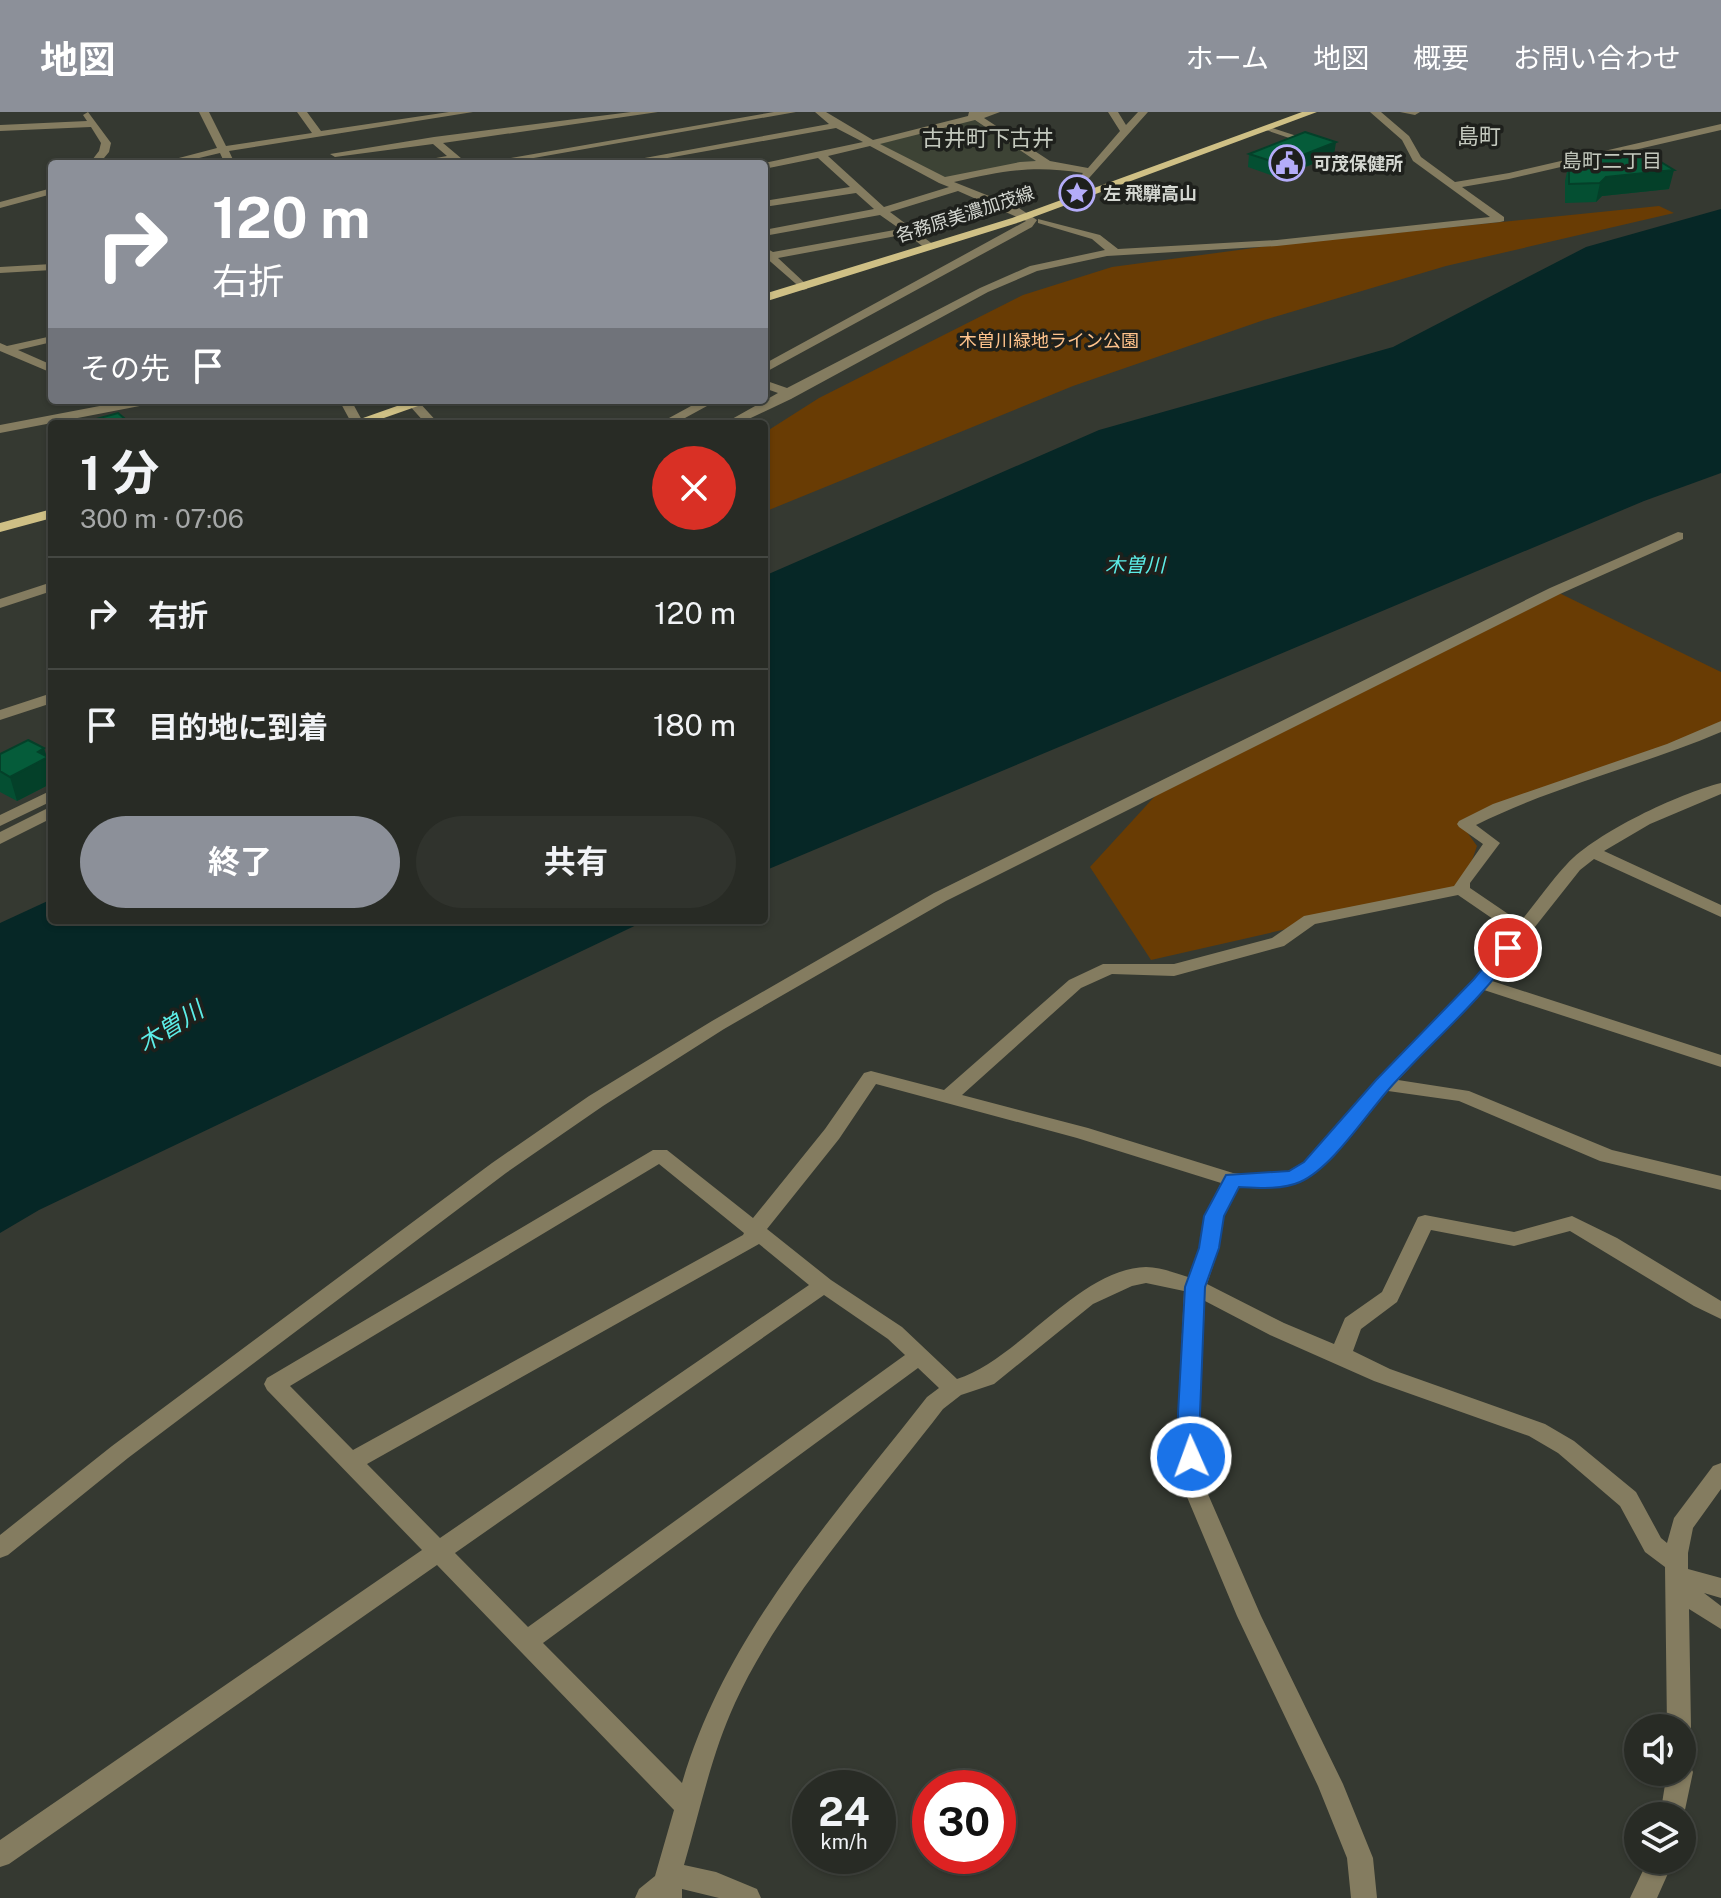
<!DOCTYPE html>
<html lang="ja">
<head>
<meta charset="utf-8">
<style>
  body { margin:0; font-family:"Public Sans","Noto Sans JP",sans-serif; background:#30332d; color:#f1f3f6; height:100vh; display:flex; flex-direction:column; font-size:30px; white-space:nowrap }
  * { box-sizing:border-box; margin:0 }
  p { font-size:26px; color:#a5a7a7 }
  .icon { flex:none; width:44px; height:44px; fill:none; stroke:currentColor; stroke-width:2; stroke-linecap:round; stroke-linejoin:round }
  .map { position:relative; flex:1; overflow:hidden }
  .drawer { position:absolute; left:48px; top:308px; width:720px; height:504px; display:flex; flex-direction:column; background:#282b25; border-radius:8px; box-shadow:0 2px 6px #0004,0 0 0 2px #444742 }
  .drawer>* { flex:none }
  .hud { position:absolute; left:48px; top:48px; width:720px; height:244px; border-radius:8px; box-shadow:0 2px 6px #0004,0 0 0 2px #444742; background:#8c9099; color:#fff; overflow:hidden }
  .fabs { position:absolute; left:1624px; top:1602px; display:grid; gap:16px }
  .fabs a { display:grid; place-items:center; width:72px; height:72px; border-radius:50%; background:#282b25; box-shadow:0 2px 6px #0004,0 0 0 2px #444742; font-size:40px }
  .speed { position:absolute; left:792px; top:1658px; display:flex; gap:16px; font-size:40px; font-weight:700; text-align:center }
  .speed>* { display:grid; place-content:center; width:104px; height:104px; border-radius:50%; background:#282b25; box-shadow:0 2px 6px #0004,0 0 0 2px #444742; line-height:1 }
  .speed small { font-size:20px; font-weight:400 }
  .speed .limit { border:12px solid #d22; background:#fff; color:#111 }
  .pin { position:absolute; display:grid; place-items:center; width:68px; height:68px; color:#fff; margin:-34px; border:4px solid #fff; border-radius:50%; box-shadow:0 2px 8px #0007 }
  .me { position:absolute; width:88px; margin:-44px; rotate:358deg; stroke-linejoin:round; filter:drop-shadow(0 0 6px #0008) }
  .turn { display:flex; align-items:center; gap:28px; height:168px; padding:0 32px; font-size:36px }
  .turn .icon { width:104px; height:104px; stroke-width:2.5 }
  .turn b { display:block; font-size:56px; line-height:68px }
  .then { display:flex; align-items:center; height:76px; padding:0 32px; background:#0003; gap:16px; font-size:30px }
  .round { display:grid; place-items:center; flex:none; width:84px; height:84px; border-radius:42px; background:#30332d }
  .overview { display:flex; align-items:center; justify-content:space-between; height:136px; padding:0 32px }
  h1 { font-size:48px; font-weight:700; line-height:60px }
  .action { display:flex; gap:16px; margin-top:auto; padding:16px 32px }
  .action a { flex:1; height:92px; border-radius:48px; background:#8c9099; color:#fff; font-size:32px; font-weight:700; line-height:92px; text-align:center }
  .action a+a { background:#30332d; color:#f1f3f6 }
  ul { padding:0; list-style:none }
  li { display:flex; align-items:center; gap:24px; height:112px; padding:0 32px; border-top:2px solid #444742 }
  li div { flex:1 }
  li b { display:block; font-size:30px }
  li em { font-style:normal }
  header { display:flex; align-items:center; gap:48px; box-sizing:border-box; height:112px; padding:0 40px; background:#8c9099; color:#fff }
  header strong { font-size:38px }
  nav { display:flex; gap:44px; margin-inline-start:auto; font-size:28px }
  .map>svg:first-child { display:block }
  .built { fill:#3d4335 }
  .green { fill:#693c04 }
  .water { fill:#062726 }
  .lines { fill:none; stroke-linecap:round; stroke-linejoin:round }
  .minor { fill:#847c60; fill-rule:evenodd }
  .major { fill:#cfc085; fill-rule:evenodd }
  .wall { fill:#044f32 }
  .shaded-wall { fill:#044029 }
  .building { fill:#055c3a; stroke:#044029; stroke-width:2 }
  .route { fill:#1a73e8; stroke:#114b97; stroke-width:2 }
  .labels { text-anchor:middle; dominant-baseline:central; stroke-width:7; stroke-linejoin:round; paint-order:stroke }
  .far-poi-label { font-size:18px; font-weight:bold; fill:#d3d6d0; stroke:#1e201c; text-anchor:start }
  .far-street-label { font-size:18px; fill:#d3d6d0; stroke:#1e201c }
  .far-park-label { font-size:18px; fill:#ffc38c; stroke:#1e201c }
  .far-neighbourhood-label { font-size:20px; fill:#c4c9be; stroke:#1e201c }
  .far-water-label { font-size:20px; font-style:italic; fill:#5cede7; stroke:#1e201c }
  .far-quarter-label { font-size:22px; fill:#c4c9be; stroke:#1e201c }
  .water-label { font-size:24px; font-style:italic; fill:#5cede7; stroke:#1e201c }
</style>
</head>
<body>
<header>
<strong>地図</strong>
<nav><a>ホーム</a><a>地図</a><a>概要</a><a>お問い合わせ</a></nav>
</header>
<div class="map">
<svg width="1721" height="1786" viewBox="0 0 1721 1786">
  <rect width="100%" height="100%" fill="#353931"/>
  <!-- built -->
  <path class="built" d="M 973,7 L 1038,50 L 947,66 L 879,32 Z"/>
  <!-- green -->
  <path class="green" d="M 1659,94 L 1674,101 L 1446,154 L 1264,208 L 1073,274 L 764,400 L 764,321 L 819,286 L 1023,183 L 1112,155 L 1276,133 Z
    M 1555,479 L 1721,560 L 1721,614 L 1459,709 L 1477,734 L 1462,777 L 1151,848 L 1090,755 L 1166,672 Z"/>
  <!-- water -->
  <path class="water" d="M 1721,97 L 1721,361 L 1644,389 L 764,759 L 764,464 L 1099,318 L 1393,235 L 1586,135 Z
    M 52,787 L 52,808 L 647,808 L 39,1098 L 0,1121 L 0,811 Z"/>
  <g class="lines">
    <!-- minor -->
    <path class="minor" d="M 88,0 L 111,31 L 109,40 L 99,52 L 89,52 L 99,39 L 101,31 L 91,15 L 0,19 L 0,13 L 87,9 L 83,3 Z
      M 199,0 L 209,0 L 226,34 L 312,21 L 297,0 L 307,0 L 321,19 L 449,0 L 473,0 L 229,39 L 235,52 L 225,52 L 220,41 L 174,52 L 156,52 L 217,36 Z
      M 631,0 L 658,0 L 443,31 L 468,52 L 454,49 L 403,52 L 447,44 L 433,32 L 335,45 L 330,42 L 434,25 Z
      M 774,0 L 796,0 L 499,52 L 476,52 Z
      M 815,0 L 826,0 L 873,28 L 968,4 L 969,0 L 1000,0 L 984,6 L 1050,49 L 1088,56 L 1120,19 L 1108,0 L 1118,0 L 1126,13 L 1138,0 L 1148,0 L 1073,84 L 1073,91 L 1065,91 L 1063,84 L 1083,61 C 1032,53 1003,59 954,70 L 1019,96 L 1037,108 L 1032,115 L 764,261 L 764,252 L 1026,109 L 958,79 L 890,100 L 934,133 L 934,137 L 926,137 L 907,122 L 778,146 L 807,173 L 807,177 L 803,178 L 764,144 L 764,135 L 773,140 L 900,117 L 880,103 L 764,124 L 764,118 L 874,97 L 856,81 L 764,95 L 764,89 L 850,75 L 818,46 L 764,57 L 764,52 L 760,52 L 863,30 L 836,16 L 634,52 L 612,52 L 829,12 ZM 975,8 L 1036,49 L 1020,50 L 945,65 L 880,32 ZM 870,34 L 939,71 L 949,75 L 884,95 L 828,44 Z
      M 1370,0 L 1381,0 L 1409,24 L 1421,45 L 1455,70 L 1509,61 L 1721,12 L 1721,18 L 1509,67 L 1462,75 L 1504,105 L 1504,109 L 1500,110 L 1277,134 L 1107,144 L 1037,159 L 988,180 L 791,287 L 738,312 L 723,312 L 778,281 L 764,276 L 764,268 L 787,276 L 980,176 L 1030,154 L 1105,138 L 1092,127 L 1038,111 L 1038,107 L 1100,123 L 1118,137 L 1277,128 L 1490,105 L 1413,49 L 1402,28 Z
      M 1400,0 L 1420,0 L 1415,3 Z
      M 1266,14 L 1303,26 L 1298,29 L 1266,18 Z
      M 52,76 L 52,82 L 0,96 L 0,90 Z
      M 52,152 L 52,158 L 0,161 L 0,155 Z
      M 52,224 L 52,230 L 18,238 L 52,253 L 52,261 L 0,239 L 0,231 L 7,234 Z
      M 131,288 L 156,288 L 150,292 L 0,321 L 0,313 Z
      M 339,288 L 351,288 L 364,312 L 352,312 Z
      M 414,288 L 418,289 L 439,312 L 426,312 L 408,292 Z
      M 702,288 L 718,288 L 674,312 L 658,312 Z
      M 1678,420 L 1683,421 L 1683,427 L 1560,482 L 946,789 L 724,917 L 603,994 L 506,1061 L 128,1346 L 8,1443 L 0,1446 L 0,1423 L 112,1334 L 492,1051 L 589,984 L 712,909 L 934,781 L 1550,476 Z
      M 52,470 L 52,479 L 0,496 L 0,487 Z
      M 52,581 L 52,591 L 0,608 L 0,598 Z
      M 1721,609 L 1721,620 C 1641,654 1554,674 1476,713 L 1500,731 L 1470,771 L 1470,776 L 1520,810 C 1536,791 1550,770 1567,752 C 1597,720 1678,682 1721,671 L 1721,682 L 1650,712 L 1604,739 L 1721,793 L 1721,805 L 1594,747 L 1580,758 L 1492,869 L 1721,943 L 1721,955 L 1484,878 L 1398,968 L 1469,979 L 1612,1038 L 1721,1064 L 1721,1078 L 1600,1049 L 1459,989 L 1388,979 C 1365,1005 1332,1055 1301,1069 C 1282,1078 1259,1077 1239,1075 L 1224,1104 L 1219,1136 L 1207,1172 L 1284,1211 L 1334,1232 L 1345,1206 L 1382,1180 L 1418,1105 L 1425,1103 L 1514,1120 L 1572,1104 L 1617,1126 L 1721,1189 L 1721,1207 L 1694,1194 L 1570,1119 L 1514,1134 L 1431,1118 L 1397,1190 L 1361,1217 L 1353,1239 L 1390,1257 L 1545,1312 L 1574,1329 L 1636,1380 L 1661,1426 L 1667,1431 L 1674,1406 L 1713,1354 L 1721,1351 L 1721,1377 L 1693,1416 L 1688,1441 L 1688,1457 L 1721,1466 L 1721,1486 L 1704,1481 L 1721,1494 L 1721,1517 L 1689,1497 L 1691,1616 L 1688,1624 L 1682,1626 L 1682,1616 L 1667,1616 L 1665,1455 L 1645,1440 L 1620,1394 L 1558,1341 L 1529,1324 L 1374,1269 L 1270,1223 L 1205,1189 L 1200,1302 L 1204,1373 L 1261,1504 L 1343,1672 L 1373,1746 L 1377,1786 L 1351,1786 L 1347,1746 L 1318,1674 L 1237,1504 L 1182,1373 L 1178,1302 L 1184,1179 L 1146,1171 L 1132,1174 L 1093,1192 L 994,1272 L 961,1283 L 943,1297 C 875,1386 781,1490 735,1591 C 711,1643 700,1699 684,1753 L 716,1760 L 757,1777 L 761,1786 L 719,1786 L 682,1777 L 682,1786 L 635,1786 L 639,1777 L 655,1764 L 674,1698 L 437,1453 L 9,1752 L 0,1755 L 0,1728 L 422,1438 L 267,1278 L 264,1272 L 267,1266 L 653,1038 L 667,1038 L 753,1106 L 825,1017 L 864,961 L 871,959 L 944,978 L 1069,868 L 1103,852 L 1174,852 L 1272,826 L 1304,804 L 1454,774 L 1483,732 L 1459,715 L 1457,712 L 1459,709 L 1493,692 L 1667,632 ZM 1458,783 L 1512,820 L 1475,867 L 1376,968 L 1304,1050 L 1288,1059 L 1262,1063 L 1233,1061 L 1088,1016 L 962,983 L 1081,876 L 1112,862 L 1174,864 L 1284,834 L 1315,812 ZM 876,972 L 1077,1026 L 1221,1071 L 1204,1104 L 1199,1136 L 1188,1165 C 1175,1161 1160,1155 1146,1155 C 1078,1157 1020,1247 957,1267 L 902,1215 L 831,1168 L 767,1117 L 839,1027 ZM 659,1052 L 744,1121 L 743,1123 L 353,1338 L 290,1274 ZM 759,1132 L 809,1173 L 440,1426 L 367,1352 ZM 824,1183 L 888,1227 L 905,1243 L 528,1515 L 455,1441 ZM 918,1256 L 939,1276 L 927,1285 C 833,1406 726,1521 682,1671 L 543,1531 Z
      M 52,678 L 52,689 L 0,714 L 0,703 Z
      M 52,694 L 52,706 L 0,732 L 0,720 Z
      M 1682,1649 L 1689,1652 L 1693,1660 L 1682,1712 L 1682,1704 L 1660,1704 L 1667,1660 L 1682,1660 Z
      M 1648,1748 L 1674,1748 L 1657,1786 L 1630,1786 Z"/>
    <!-- major -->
    <path class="major" d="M 1302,0 L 1317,0 L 1020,110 L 764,190 L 764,182 L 1012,106 Z
      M 414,288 L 435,288 L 367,312 L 346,312 Z
      M 52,397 L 52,406 L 0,420 L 0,411 Z"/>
  </g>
  <!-- wall -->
  <path class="wall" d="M 1249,42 L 1334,43 L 1279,66 L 1248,55 Z
    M 1569,51 L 1669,77 L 1602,84 L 1596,90 L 1565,91 L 1565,69 Z
    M 0,642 L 48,645 L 52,660 L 52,671 L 17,689 L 0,680 Z"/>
  <!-- shaded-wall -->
  <path class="shaded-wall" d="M 1336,30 L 1334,43 L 1279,66 L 1280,52 Z
    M 1674,58 L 1669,77 L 1602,84 L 1596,90 L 1600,71 L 1606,65 Z
    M 44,636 L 52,660 L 52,671 L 17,689 L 10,665 L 38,640 Z"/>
  <!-- building -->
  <path class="building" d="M 1305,20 L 1336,30 L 1280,52 L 1249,42 Z
    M 1643,39 L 1674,58 L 1606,65 L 1600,71 L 1569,72 L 1569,51 Z
    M 118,301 L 131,312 L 78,312 Z
    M 28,628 L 44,636 L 38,640 L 48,645 L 10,665 L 0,659 L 0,642 Z"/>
  <!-- route -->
  <path class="route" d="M 1508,831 L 1517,836 C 1481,889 1431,930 1389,977 C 1365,1004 1332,1056 1300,1070 C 1282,1078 1258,1076 1239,1075 L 1224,1104 L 1219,1136 L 1205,1175 L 1200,1302 L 1202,1345 L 1199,1351 L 1191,1354 L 1183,1351 L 1179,1345 L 1178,1302 L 1185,1175 L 1199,1136 L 1204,1104 L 1226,1063 L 1289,1059 L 1304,1050 L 1376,968 L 1474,867 L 1502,833 Z"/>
  <!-- icons -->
  <defs>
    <symbol id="civic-ring" viewBox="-11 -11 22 22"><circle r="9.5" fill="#1e201c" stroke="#b4acf9" stroke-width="1.5"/><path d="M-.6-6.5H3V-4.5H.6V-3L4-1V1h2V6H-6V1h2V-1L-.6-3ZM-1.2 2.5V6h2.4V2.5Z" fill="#b4acf9"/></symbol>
    <symbol id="sight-ring" viewBox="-11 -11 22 22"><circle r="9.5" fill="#1e201c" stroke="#b4acf9" stroke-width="1.5"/><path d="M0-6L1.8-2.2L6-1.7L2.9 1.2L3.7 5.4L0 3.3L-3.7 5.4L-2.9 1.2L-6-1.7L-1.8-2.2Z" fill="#b4acf9"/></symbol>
  </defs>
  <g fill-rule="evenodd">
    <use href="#civic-ring" x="1267" y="31" width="40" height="40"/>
    <use href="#sight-ring" x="1057" y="61" width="40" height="40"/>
  </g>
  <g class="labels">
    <!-- far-poi labels -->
    <g class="far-poi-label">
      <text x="1313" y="51">可茂保健所</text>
      <text x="1103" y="81">左 飛騨高山</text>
    </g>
    <!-- far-street labels -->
    <g class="far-street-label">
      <text transform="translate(965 102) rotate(-18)">各務原美濃加茂線</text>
    </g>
    <!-- far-park labels -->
    <g class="far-park-label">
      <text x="1049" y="228">木曽川緑地ライン公園</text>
    </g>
    <!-- far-neighbourhood labels -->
    <g class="far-neighbourhood-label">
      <text x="1612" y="49">島町二丁目</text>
    </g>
    <!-- far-water labels -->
    <g class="far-water-label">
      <text x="1135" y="453">木曽川</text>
    </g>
    <!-- far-quarter labels -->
    <g class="far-quarter-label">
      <text x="1479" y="24">島町</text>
      <text x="988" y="26">古井町下古井</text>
    </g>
    <!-- water labels -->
    <g class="water-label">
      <text transform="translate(170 914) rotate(-32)">木曽川</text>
    </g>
  </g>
</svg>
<div class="fabs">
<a><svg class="icon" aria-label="sound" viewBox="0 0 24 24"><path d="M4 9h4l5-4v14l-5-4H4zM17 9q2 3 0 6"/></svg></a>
<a><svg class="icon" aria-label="layers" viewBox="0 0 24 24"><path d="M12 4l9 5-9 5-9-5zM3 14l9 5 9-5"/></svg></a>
</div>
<div class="speed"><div>24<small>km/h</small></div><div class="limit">30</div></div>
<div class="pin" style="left:1508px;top:836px;background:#d93025"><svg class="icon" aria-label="arrive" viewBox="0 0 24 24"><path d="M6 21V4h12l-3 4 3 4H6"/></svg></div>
<svg class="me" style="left:1191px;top:1345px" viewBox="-20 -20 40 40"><circle r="17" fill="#1a73e8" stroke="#fff" stroke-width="3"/><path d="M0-11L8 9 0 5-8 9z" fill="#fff"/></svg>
<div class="hud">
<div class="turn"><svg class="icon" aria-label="right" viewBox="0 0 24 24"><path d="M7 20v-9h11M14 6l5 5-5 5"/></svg><div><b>120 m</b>右折</div></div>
<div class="then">その先<svg class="icon" aria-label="arrive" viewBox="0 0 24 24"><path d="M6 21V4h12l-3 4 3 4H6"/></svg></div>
</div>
<section class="drawer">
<div class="overview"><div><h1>1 分</h1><p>300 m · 07:06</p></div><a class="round" style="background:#d93025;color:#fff"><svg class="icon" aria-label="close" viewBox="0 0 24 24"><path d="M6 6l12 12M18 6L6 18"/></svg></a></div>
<ul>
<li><svg class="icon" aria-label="right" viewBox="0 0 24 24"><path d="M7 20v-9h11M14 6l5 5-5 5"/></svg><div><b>右折</b></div><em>120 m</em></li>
<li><svg class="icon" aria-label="arrive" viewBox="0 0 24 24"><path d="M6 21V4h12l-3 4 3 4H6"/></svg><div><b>目的地に到着</b></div><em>180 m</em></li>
</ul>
<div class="action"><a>終了</a><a>共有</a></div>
</section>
</div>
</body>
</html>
